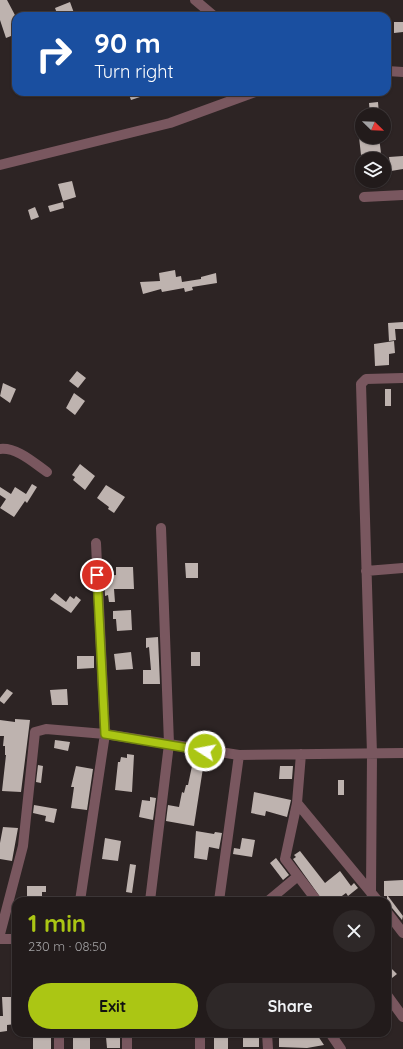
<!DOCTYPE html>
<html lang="en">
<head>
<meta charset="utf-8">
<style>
  body { margin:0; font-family:Quicksand,sans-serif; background:#2e2828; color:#f1f3f6; height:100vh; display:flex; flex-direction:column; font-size:15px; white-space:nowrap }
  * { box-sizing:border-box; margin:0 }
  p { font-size:13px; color:#a2a1a3 }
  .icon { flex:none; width:22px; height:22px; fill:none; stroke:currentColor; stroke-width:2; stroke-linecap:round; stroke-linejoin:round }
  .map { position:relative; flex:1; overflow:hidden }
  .side { position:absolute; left:12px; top:897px; width:379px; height:140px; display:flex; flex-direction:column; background:#221b1b; border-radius:12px; box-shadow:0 1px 3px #0004,0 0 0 1px #3f393a }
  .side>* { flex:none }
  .top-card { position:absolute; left:12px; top:12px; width:379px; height:84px; border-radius:12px; box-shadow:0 1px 3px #0004,0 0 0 1px #3f393a; background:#1a4fa0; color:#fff; overflow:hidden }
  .needle { width:26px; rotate:113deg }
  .tools { position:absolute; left:355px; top:108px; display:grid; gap:8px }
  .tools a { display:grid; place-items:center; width:36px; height:36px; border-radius:50%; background:#221b1b; box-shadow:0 1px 3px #0004,0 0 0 1px #3f393a; font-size:20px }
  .pin { position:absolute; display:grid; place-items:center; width:34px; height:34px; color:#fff; margin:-17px; border:2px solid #fff; border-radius:50%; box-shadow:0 1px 4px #0007 }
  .me { position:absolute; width:44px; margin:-22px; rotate:281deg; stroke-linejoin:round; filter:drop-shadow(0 0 3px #0008) }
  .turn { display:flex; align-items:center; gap:14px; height:84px; padding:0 16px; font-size:18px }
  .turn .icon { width:52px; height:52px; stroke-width:2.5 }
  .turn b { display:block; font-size:28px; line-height:34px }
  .round { display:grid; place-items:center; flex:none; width:42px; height:42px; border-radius:21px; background:#2e2828 }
  .head { display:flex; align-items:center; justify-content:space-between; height:68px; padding:0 16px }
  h1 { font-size:24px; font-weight:700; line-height:30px; color:#abc614 }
  .action { display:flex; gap:8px; margin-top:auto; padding:8px 16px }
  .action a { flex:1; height:46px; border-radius:24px; background:#abc614; color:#111; font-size:16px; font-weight:700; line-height:46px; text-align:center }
  .action a+a { background:#2e2828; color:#f1f3f6 }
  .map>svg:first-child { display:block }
  .building { fill:#beb3af }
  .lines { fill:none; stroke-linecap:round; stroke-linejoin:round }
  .minor { stroke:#79575f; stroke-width:10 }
  .route-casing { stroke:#6f810d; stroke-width:10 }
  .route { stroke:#abc614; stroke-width:7 }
</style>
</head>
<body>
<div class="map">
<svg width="403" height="1049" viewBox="0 0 403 1049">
  <rect width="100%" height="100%" fill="#2d2424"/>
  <!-- building -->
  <path class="building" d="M 0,0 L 7,0 L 16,17 L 16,34 L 6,38 L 0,20 Z
    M 70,2 L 74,13 L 67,16 L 58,16 L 55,8 Z
    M 394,22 L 403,22 L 403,32 L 394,33 Z
    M 128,92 L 152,92 L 152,93 L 131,100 Z
    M 378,102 L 379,115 L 370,115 L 369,103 Z
    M 359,137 L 379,137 L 381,153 L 361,155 Z
    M 403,156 L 403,169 L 391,171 L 389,157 Z
    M 72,181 L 76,197 L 63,201 L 58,184 Z
    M 63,202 L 64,208 L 50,212 L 48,206 Z
    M 35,207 L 39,217 L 31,220 L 28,210 Z
    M 175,270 L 176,277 L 181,276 L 182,282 L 201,279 L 201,277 L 216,273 L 217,283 L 192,287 L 193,290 L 185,292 L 184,288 L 162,292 L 161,289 L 143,294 L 140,282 L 160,281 L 159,273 Z
    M 403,322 L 403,329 L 395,329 L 396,340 L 389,341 L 388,323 Z
    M 394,341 L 395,353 L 389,354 L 389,365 L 375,366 L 374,344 Z
    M 77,371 L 86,378 L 78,388 L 69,381 Z
    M 3,383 L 16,389 L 10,403 L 0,396 Z
    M 385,389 L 391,389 L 391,406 L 385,406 Z
    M 74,393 L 85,401 L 75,415 L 66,408 Z
    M 80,464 L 95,476 L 85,490 L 73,480 L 75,477 L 72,475 Z
    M 32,484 L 37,487 L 27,503 L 25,501 L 14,517 L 0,508 L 6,499 L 0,495 L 0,487 L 11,494 L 15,487 L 26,494 Z
    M 106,485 L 125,497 L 114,513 L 108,509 L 109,507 L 97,498 Z
    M 185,563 L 198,563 L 198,578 L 186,578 Z
    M 116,567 L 133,567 L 134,589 L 114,589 L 115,602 L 109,602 L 108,595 L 105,596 L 104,576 L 116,575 Z
    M 55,593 L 66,602 L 70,596 L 74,599 L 76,596 L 81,600 L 71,613 L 50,599 Z
    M 131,610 L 132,630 L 117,631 L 116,619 L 113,619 L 113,611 Z
    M 158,637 L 160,684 L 143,684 L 143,670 L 151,670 L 149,647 L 146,648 L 146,638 Z
    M 131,652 L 133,669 L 116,670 L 114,654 Z
    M 191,652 L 200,652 L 200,666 L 191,666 Z
    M 77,656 L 94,656 L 94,668 L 77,669 Z
    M 7,689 L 13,693 L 4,704 L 0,701 L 0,698 Z
    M 67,689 L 68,705 L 52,705 L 50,690 Z
    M 15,719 L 30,720 L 21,792 L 2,791 L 6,755 L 5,755 L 5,746 L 3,746 L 4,736 L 0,736 L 0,720 L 15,722 Z
    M 55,740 L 70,742 L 68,751 L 54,748 Z
    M 127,754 L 134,755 L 132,792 L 115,790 L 118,762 L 120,762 L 121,757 L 127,758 Z
    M 38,765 L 43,766 L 41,783 L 36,782 Z
    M 76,766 L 93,769 L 87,810 L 71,808 L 74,787 L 71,787 Z
    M 192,766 L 203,768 L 194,826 L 166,821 L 168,805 L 179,807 L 182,792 L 184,793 L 186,785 L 188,785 Z
    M 280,766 L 293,766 L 292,779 L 279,779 Z
    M 338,780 L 344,780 L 344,795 L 338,795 Z
    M 254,792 L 291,800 L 287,817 L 266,811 L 265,816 L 251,813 Z
    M 150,797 L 156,798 L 153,820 L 139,817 L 142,800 L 150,801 Z
    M 34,805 L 57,809 L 54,823 L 45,821 L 46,816 L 33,813 Z
    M 3,827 L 18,828 L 12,861 L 0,859 L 0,843 Z
    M 196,831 L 214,834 L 215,832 L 222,833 L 219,849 L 209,847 L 207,860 L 194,858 Z
    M 105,838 L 121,841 L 118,861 L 102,859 Z
    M 242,838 L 255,840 L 252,857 L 233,854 L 234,848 L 240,849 Z
    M 300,851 L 325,883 L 340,871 L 351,886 L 354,883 L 358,888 L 348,896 L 346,893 L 335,901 L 323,901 L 293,859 L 296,857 L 294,855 Z
    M 276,858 L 289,875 L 283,880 L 270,863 Z
    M 130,864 L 136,865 L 132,893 L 126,892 Z
    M 403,880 L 403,896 L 388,896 L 403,916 L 402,920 L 392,908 L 387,906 L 387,896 L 384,896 L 384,881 Z
    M 27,886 L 46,886 L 46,892 L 42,892 L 42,901 L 32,901 L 32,898 L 27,898 Z
    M 387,964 L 397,974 L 387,982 Z
    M 2,997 L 15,997 L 16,1024 L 7,1025 L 7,1031 L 0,1032 L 0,1016 L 3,1016 Z
    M 33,1033 L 51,1033 L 51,1049 L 33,1049 Z
    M 214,1033 L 228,1033 L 228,1049 L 214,1049 Z
    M 243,1033 L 259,1033 L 259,1047 L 243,1047 Z
    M 279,1033 L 316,1033 L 324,1045 L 307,1048 L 279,1047 Z
    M 120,1036 L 120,1048 L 107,1048 L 106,1037 Z
    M 73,1038 L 90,1038 L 90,1049 L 73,1049 Z"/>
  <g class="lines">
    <!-- minor -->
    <path class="minor" d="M 195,0 L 214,16
      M 387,71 L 403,72
      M 0,165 L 170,123 L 255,92
      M 364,197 L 403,195
      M 0,449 C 17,447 34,463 47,472
      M 366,571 L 403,568
      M 301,754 L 297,803 L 285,859 L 317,901
      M 297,803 L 378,901
      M 371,893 L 372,754 L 361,384 L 366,379 L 403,378
      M 80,901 L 105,734 L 96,543
      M 150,901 L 169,744 L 161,528
      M 219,901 L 239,755
      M 268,901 L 298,876
      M 387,912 L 403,933
      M 0,934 L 23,846 L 35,732 L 46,729 L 105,734 L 239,755 L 403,753
      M 0,939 L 16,939
      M 387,995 L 403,1017
      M 127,1033 L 127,1049
      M 267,1033 L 268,1049
      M 330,1033 L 341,1049
      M 59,1049 L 59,1033
      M 200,1049 L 200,1033"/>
  </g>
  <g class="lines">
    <defs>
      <path id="route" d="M 97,575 L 105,734 L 205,751"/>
    </defs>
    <!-- route casing -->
    <use href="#route" class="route-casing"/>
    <!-- route -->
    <use href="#route" class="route"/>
  </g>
</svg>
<div class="tools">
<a><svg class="needle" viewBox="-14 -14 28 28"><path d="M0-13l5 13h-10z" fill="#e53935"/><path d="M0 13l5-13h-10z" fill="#a2a1a3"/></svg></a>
<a><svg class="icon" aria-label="layers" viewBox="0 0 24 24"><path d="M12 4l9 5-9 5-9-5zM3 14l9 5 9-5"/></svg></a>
</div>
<div class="pin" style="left:97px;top:575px;background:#d93025"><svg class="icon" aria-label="arrive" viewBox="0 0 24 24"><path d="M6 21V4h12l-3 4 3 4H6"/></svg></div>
<svg class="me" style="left:205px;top:751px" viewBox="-20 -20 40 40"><circle r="17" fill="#abc614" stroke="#fff" stroke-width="3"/><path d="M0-11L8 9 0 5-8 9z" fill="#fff"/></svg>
<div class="top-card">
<div class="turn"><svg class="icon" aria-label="right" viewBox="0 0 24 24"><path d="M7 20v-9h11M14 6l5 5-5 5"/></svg><div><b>90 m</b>Turn right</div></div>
</div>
<section class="side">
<div class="head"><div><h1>1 min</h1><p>230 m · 08:50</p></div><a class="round"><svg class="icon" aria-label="close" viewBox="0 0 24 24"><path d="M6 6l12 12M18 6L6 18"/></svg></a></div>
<div class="action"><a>Exit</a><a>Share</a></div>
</section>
</div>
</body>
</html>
